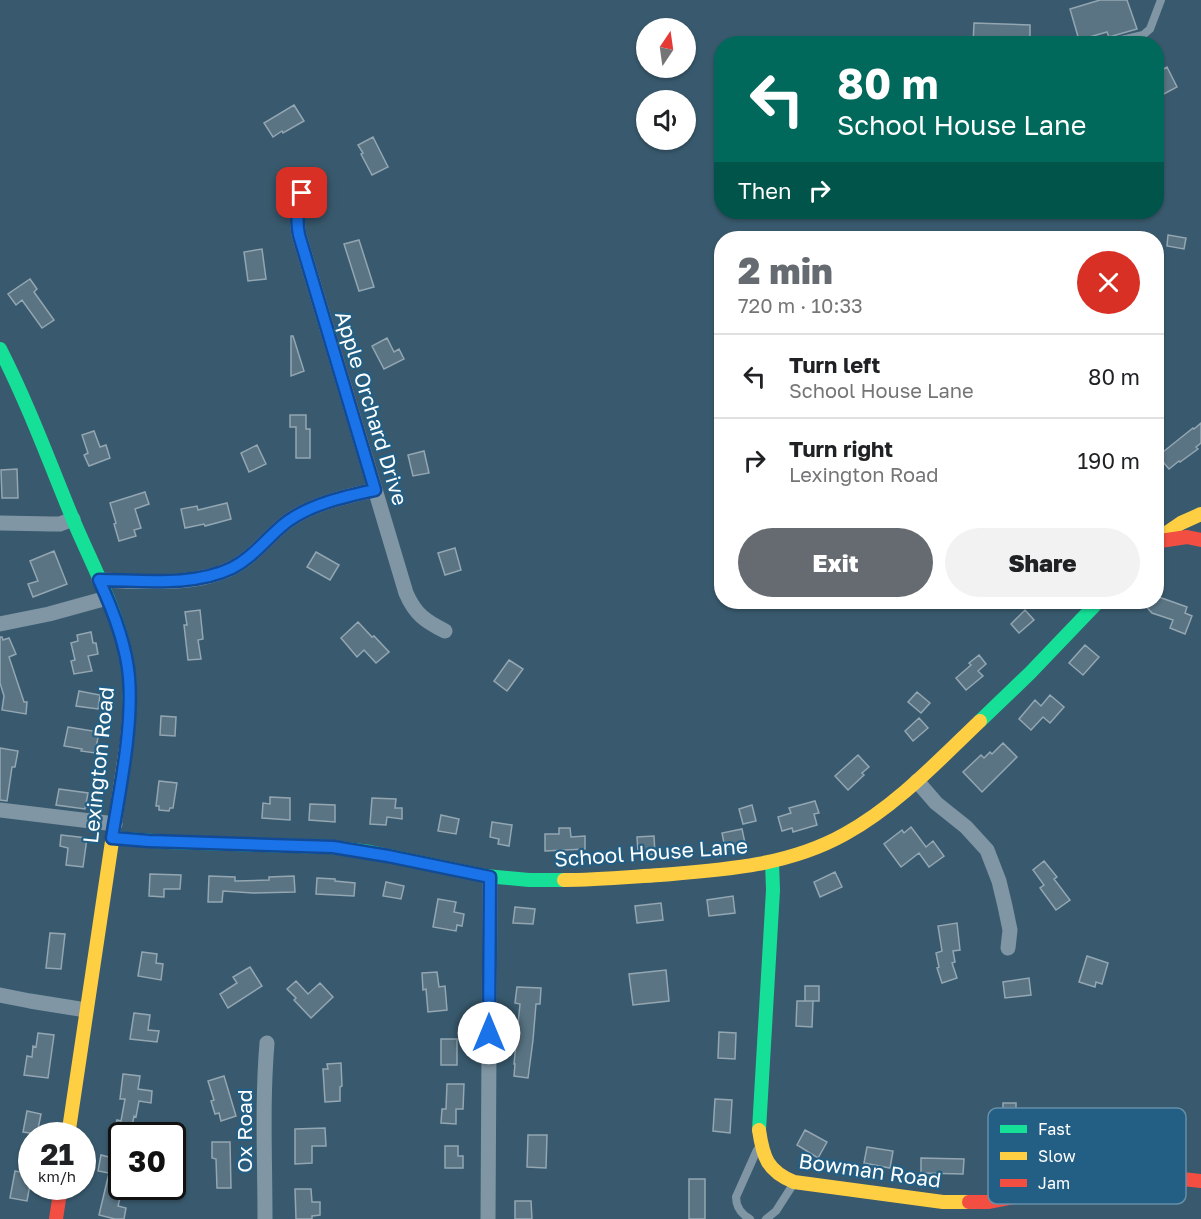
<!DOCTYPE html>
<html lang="en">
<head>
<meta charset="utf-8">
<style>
  body { margin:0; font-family:"Golos Text",sans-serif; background:#f2f2f2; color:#202124; height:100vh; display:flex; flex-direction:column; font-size:22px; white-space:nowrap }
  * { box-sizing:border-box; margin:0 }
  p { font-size:20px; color:#757577 }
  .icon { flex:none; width:33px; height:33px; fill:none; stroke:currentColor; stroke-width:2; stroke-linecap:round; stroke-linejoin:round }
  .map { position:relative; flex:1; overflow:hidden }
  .drawer { position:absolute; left:714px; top:231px; width:450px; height:378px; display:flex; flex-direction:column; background:#fff; border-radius:24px; box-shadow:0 2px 4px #0004 }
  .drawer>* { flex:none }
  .hud { position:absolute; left:714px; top:36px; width:450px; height:183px; border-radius:24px; box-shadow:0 2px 4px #0004; background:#00695c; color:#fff; overflow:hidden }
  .needle { width:39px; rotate:13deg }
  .fabs { position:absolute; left:636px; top:18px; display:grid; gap:12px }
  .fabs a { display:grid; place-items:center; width:60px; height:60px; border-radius:50%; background:#fff; box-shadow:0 2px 4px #0004; font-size:30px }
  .speed { position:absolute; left:18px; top:1122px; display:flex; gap:12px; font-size:30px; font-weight:700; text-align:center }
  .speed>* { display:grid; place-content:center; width:78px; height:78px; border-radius:50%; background:#fff; box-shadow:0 2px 4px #0004; line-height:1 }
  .speed small { font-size:15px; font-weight:400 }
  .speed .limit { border:3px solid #111; border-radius:9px; background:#fff; color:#111 }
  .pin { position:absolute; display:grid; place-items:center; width:51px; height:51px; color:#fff; margin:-26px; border-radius:12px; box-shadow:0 3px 9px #0006 }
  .me { position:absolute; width:66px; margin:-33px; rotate:0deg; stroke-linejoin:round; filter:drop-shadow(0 0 4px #0008) }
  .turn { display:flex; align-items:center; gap:21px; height:126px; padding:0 24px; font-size:27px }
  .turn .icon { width:78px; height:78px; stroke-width:2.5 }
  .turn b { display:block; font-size:42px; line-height:51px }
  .then { display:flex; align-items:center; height:57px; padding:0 24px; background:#0003; gap:12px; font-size:22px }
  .round { display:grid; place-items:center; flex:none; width:63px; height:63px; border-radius:32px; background:#f2f2f2 }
  .headline { display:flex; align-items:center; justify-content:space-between; height:102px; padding:0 24px }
  h1 { font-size:36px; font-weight:800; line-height:45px; color:#656b70 }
  .cta { display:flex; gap:12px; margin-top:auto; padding:12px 24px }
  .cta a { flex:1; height:69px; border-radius:36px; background:#656b70; color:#fff; font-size:24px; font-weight:800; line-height:69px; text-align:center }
  .cta a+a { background:#f2f2f2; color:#202124 }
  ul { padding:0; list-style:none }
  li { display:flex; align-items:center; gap:18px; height:84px; padding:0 24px; border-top:2px solid #e0e0e0 }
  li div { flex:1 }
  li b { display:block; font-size:22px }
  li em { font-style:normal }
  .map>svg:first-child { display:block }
  .building { fill:#5a7483; stroke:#93a6b2; stroke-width:1.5 }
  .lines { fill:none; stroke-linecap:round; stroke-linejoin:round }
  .lane { stroke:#8096a4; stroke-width:8 }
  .street { stroke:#8096a4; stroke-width:15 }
  .fast { stroke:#16e098; stroke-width:14 }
  .slow { stroke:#ffcf43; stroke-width:14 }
  .jam { stroke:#f24e42; stroke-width:14 }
  .route-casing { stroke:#114b97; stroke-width:15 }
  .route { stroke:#1a73e8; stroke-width:10 }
  .labels { text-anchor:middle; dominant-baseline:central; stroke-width:4.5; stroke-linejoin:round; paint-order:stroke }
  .street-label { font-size:21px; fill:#fff; stroke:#235f84 }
  .key { fill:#235f84; stroke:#658fa9; stroke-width:1.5 }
  .key-label { font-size:16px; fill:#fff }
</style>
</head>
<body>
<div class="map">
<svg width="1201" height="1219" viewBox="0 0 1201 1219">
  <rect width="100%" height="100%" fill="#395a6e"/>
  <!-- building -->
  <path class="building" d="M 1100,0 L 1127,0 L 1137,29 L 1109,37 L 1107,32 L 1079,40 L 1070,9 Z
    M 974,23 L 1030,25 L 1030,44 L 973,44 Z
    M 1167,67 L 1177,87 L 1162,95 L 1156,84 L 1156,73 Z
    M 294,105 L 304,121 L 283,133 L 282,131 L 273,137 L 264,123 Z
    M 373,137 L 388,167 L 372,175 L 361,154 L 363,153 L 358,145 Z
    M 1168,235 L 1186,238 L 1184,249 L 1167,246 Z
    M 359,240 L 374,287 L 359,291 L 344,244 Z
    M 262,249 L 266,279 L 248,281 L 244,252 Z
    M 30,279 L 37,289 L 34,292 L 54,320 L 42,328 L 22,300 L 16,305 L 8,294 Z
    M 291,336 L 293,336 L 304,371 L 291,376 Z
    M 387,338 L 394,352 L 399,349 L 404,359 L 384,369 L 372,346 Z
    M 290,415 L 306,415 L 306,429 L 310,429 L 310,458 L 296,458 L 296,427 L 290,427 Z
    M 1201,423 L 1201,443 L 1196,447 L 1198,449 L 1180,462 L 1179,461 L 1169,469 L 1158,456 L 1193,428 L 1194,429 Z
    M 94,431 L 100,447 L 106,445 L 110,458 L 89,466 L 84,455 L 88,453 L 82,435 Z
    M 257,445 L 266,464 L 249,472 L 241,453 Z
    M 424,451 L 429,473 L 413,476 L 408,455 Z
    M 17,469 L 18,498 L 2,498 L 1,470 Z
    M 145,492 L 149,504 L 135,509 L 141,528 L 134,530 L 136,536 L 119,541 L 114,524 L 116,523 L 110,503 Z
    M 227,503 L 231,519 L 205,526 L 204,524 L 185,528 L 181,509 L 197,506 L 198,510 Z
    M 455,548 L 461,570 L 445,575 L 438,553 Z
    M 54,551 L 67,584 L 33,597 L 28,584 L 38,581 L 30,561 Z
    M 316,552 L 339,565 L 330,580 L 307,567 Z
    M 1156,596 L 1187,607 L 1185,613 L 1192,616 L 1185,634 L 1170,628 L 1173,620 L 1152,613 L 1142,602 L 1156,602 Z
    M 200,610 L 203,639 L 198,640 L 201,659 L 188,660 L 184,625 L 187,625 L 185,612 Z
    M 1025,610 L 1034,620 L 1019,633 L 1011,624 Z
    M 358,622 L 372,637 L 374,636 L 389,652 L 376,663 L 364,650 L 357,657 L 341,638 Z
    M 91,632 L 93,643 L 96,643 L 98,654 L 88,656 L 92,671 L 74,674 L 71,661 L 75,660 L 71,643 L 78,641 L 77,635 Z
    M 0,637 L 2,637 L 3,640 L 9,638 L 16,654 L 9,657 L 24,702 L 27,702 L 26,714 L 2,710 L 4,696 L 0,683 Z
    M 1085,645 L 1099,657 L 1083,675 L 1069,663 Z
    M 979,655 L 986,664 L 978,671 L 983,676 L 966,690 L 956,678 L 971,665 L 969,663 Z
    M 509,660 L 523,669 L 507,691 L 494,681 Z
    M 79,691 L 100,695 L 98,709 L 76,706 Z
    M 917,692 L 930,703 L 921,713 L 908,702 Z
    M 1050,695 L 1064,707 L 1050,723 L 1043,717 L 1031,730 L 1019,719 L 1035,700 L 1041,706 Z
    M 161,716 L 176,717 L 175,736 L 160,735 Z
    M 919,718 L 928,728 L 913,741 L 905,731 Z
    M 68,727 L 99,732 L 95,753 L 81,751 L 82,749 L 64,746 Z
    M 1003,743 L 1017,757 L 982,792 L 963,772 L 981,755 L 984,758 L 990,752 L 992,754 Z
    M 0,748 L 18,751 L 15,767 L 12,767 L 7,801 L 0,800 Z
    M 858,755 L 869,767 L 862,773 L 864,775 L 848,790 L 835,776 Z
    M 159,781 L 177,783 L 173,808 L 170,808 L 169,811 L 159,810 L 159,806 L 156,806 Z
    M 59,789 L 88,793 L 85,809 L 56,805 Z
    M 270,797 L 290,798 L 290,820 L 262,818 L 263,803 L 270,804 Z
    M 372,798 L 396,799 L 395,808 L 402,808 L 402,819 L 387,817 L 386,825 L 370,824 Z
    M 815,801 L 819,813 L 814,814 L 817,825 L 793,832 L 792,828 L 782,831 L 778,817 L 791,813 L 789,808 Z
    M 310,804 L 335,805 L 335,822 L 309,820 Z
    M 752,805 L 756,821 L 743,824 L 739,809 Z
    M 441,815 L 459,819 L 456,834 L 438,831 Z
    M 492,822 L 512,825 L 509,846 L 498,844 L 499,839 L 490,837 Z
    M 911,827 L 926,847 L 933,841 L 944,856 L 929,867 L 919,853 L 901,867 L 884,844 L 902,830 L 904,833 Z
    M 559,828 L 570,828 L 571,837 L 585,836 L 585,849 L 545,851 L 545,834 L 559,834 Z
    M 742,829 L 745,843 L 725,848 L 722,833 Z
    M 61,835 L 87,838 L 83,867 L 66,865 L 68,848 L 60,846 Z
    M 654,836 L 655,854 L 645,855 L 645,852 L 638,852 L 637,837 Z
    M 1044,861 L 1057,877 L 1054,879 L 1070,900 L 1056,910 L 1040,888 L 1044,885 L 1033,870 Z
    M 835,872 L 842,887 L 820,897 L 814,882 Z
    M 150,874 L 181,875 L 180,889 L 164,889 L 164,897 L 149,896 Z
    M 209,876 L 235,877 L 235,881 L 269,880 L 269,877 L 294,876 L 295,892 L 253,893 L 223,891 L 222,902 L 208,902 Z
    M 317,878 L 335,879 L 335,881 L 355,883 L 354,896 L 316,894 Z
    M 386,882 L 404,886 L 401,899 L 383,896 Z
    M 733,896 L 735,913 L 709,916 L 707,900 Z
    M 438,899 L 456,902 L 454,912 L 464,914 L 462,926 L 457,925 L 456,931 L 433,927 Z
    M 661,903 L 663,920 L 637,923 L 635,906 Z
    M 515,907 L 535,909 L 533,924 L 513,923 Z
    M 957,923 L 960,950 L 953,951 L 955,962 L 952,963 L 957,978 L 942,983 L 937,968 L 939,967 L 936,953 L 942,951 L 938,926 Z
    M 50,933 L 65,934 L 61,969 L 46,968 Z
    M 142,952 L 157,954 L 156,963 L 163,964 L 161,980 L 138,976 Z
    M 1087,956 L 1108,963 L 1102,984 L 1096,982 L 1095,987 L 1079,982 Z
    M 250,967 L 262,986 L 228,1008 L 220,994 L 237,983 L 233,977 Z
    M 666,970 L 669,1001 L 633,1005 L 629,974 Z
    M 437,972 L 439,987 L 445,986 L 447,1010 L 428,1012 L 426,989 L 423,990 L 422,973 Z
    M 1029,978 L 1031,995 L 1005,998 L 1003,982 Z
    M 296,981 L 308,994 L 320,983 L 333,997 L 311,1018 L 294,1000 L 296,998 L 287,989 Z
    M 805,986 L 819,986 L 819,1001 L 805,1001 Z
    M 517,987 L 541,988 L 540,1004 L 536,1004 L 533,1040 L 528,1078 L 514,1076 L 515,1064 L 514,1064 L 520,1004 L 515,1003 Z
    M 797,1001 L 813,1001 L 812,1027 L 796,1026 Z
    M 134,1013 L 150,1015 L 148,1030 L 159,1031 L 157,1042 L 130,1039 Z
    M 719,1032 L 736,1033 L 735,1059 L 718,1058 Z
    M 38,1033 L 54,1035 L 48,1078 L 24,1075 L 27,1056 L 32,1057 L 33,1046 L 36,1047 Z
    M 441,1039 L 457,1039 L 457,1065 L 441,1065 Z
    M 341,1063 L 342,1086 L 340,1087 L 340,1101 L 325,1102 L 323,1069 L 328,1069 L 327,1064 Z
    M 123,1074 L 140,1076 L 138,1089 L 152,1091 L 151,1103 L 139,1101 L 136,1117 L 134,1116 L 130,1136 L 122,1136 L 122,1190 L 118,1206 L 126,1208 L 124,1219 L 115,1219 L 99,1215 L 109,1173 L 98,1171 L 101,1155 L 109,1157 L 117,1120 L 121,1121 L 125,1099 L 120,1099 Z
    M 224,1076 L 236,1116 L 221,1121 L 219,1113 L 215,1114 L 211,1101 L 214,1100 L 208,1081 Z
    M 447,1084 L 464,1084 L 463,1109 L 456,1109 L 456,1124 L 441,1123 L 442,1109 L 446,1109 Z
    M 715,1099 L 732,1100 L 730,1133 L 713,1131 Z
    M 1003,1103 L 1016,1103 L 1016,1117 L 1003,1118 Z
    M 27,1111 L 41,1114 L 37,1134 L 23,1132 Z
    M 325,1128 L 326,1146 L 312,1146 L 312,1163 L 295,1164 L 295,1129 Z
    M 805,1130 L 827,1142 L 818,1158 L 797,1145 Z
    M 528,1135 L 547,1135 L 546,1168 L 527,1167 Z
    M 212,1142 L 230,1142 L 231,1188 L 217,1188 L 216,1159 L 212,1158 Z
    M 445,1146 L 458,1146 L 458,1156 L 463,1156 L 463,1168 L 445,1168 Z
    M 867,1147 L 893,1151 L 890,1168 L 864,1163 Z
    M 921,1158 L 964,1159 L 963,1174 L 921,1173 Z
    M 15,1171 L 32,1174 L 27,1201 L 10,1198 Z
    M 689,1179 L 705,1179 L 705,1219 L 689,1219 Z
    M 295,1189 L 311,1189 L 312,1202 L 320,1202 L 320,1215 L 312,1216 L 312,1219 L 296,1219 Z
    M 515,1201 L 531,1201 L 532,1219 L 515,1219 Z"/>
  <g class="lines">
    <!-- lane -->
    <path class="lane" d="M 1104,44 L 1143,35 L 1150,29 L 1161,0
      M 750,1219 C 741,1214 736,1207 736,1197 L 757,1150
      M 766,1219 L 776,1211 L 794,1183"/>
    <!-- street -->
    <path class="street" d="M 309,181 C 298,201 295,213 299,235 L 406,593 C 415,614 425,621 445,631
      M 0,523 L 52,524 L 60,524 L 73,519
      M 99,580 C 140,581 193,587 232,568 C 254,557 268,536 288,521 C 314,503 344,497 375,490
      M 0,624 L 49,614 L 107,598
      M 917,781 L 936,803 L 966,827 L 987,850 L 999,881 L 1005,906 L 1010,930 L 1008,948
      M 0,810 L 115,824
      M 0,995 L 30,1001 L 86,1010
      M 265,1219 C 265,1160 262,1102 267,1043
      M 488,1219 L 490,877"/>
    <!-- fast -->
    <path class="fast" d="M 0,349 C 28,404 49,461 72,517 C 94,570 123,619 129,676 C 130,690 129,704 129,718
      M 980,721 L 1030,673 L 1098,602
      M 112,838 L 167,842 L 331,847 L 370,852 L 486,876 L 529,880 L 564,880
      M 759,1130 L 773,890 L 772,862"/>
    <!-- slow -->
    <path class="slow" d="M 1156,540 L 1181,523 L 1201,514
      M 564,880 C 596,880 628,877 660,875 C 723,870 788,866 845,834 C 896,806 938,761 980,721
      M 759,1130 C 763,1157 767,1171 794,1182 L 943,1202 L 969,1202
      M 68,1136 L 127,741 L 129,718"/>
    <!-- jam -->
    <path class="jam" d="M 1160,541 L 1187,537 L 1201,540
      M 969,1202 L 989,1202 L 1112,1178 L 1164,1177 L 1201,1181
      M 56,1219 L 61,1186"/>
  </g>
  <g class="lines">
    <defs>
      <path id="route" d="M 302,193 C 297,208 296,220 299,235 L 375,490 C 344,497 314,503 288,521 C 268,536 254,557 232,568 C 193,587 140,580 99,580 C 113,610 126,643 129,677 C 133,728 120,787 112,838 L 149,841 L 333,847 L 388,856 L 490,877 L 489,1033"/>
    </defs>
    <!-- route casing -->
    <use href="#route" class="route-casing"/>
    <!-- route -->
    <use href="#route" class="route"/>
  </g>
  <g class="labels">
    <!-- street labels -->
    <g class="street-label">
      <text transform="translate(372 408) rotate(73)">Apple Orchard Drive</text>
      <text transform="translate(98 765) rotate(-84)">Lexington Road</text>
      <text transform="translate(651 852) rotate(-4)">School House Lane</text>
      <text transform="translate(244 1131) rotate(-90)">Ox Road</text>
      <text transform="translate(870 1170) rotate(8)">Bowman Road</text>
    </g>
  </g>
  <!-- legend -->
  <rect x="988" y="1108" width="198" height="96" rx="9" class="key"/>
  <rect x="1000" y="1125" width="27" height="8" fill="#16e098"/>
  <rect x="1000" y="1152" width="27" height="8" fill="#ffcf43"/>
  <rect x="1000" y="1179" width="27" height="8" fill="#f24e42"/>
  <g class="key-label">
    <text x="1038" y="1135">Fast</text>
    <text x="1038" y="1162">Slow</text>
    <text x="1038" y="1189">Jam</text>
  </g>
</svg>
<div class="fabs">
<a><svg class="needle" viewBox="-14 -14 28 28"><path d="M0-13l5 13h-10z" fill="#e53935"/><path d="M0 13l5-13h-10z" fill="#757577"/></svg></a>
<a><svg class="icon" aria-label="sound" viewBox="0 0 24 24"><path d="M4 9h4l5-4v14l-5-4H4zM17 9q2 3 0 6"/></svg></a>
</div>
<div class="speed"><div>21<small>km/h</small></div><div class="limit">30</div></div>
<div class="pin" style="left:302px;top:193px;background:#d93025"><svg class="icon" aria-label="arrive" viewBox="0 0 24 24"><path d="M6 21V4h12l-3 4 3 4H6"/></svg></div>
<svg class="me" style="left:489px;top:1033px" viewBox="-20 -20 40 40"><circle r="19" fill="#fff"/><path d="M0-13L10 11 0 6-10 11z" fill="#1a73e8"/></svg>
<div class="hud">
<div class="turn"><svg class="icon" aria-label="left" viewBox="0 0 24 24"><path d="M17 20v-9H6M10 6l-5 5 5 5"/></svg><div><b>80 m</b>School House Lane</div></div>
<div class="then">Then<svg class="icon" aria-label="right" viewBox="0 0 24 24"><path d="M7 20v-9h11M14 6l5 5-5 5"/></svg></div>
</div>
<section class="drawer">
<div class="headline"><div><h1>2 min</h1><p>720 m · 10:33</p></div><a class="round" style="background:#d93025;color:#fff"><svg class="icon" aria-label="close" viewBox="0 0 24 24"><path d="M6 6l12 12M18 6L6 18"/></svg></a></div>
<ul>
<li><svg class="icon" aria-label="left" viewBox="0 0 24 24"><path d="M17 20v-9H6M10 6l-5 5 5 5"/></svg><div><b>Turn left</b><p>School House Lane</p></div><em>80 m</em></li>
<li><svg class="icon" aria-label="right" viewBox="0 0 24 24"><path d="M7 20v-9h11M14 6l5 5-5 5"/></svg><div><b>Turn right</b><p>Lexington Road</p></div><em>190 m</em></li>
</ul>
<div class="cta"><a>Exit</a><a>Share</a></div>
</section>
</div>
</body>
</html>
